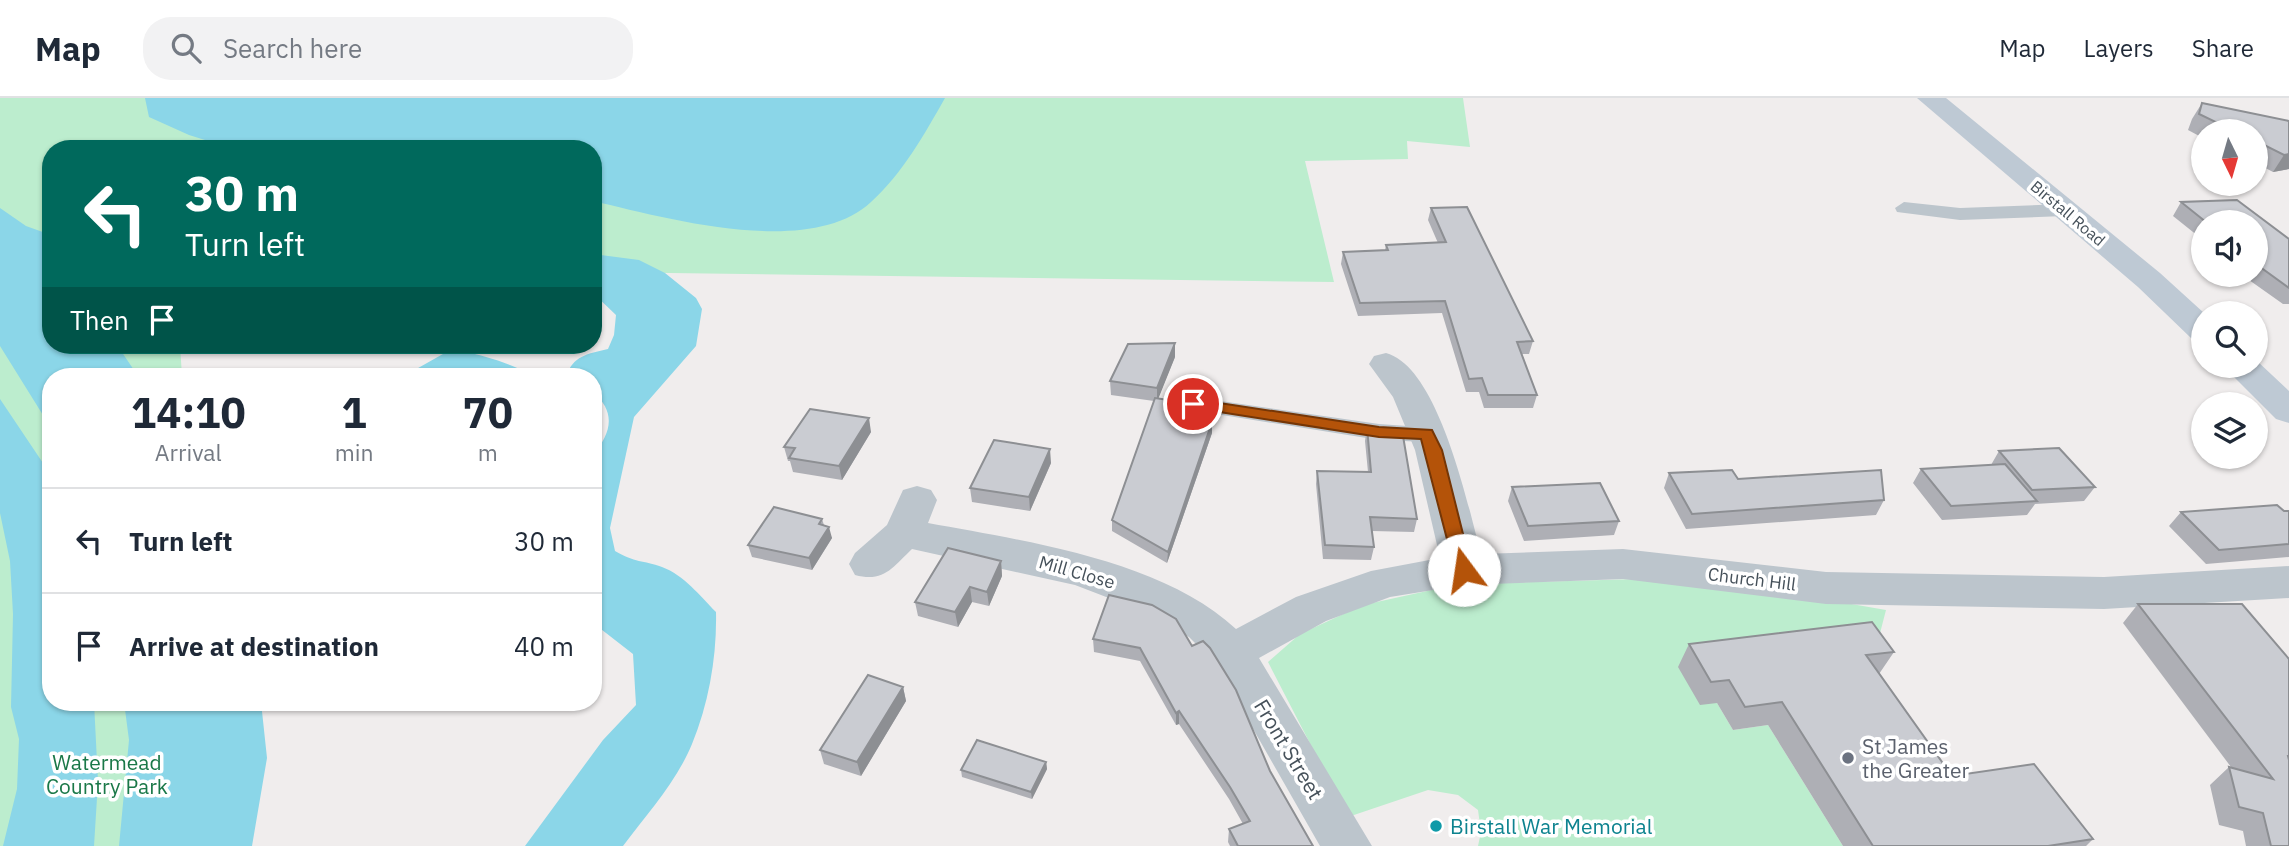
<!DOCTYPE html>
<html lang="en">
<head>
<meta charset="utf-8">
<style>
  body { margin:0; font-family:"IBM Plex Sans",sans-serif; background:#f2f2f3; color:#1f2937; height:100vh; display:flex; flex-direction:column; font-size:26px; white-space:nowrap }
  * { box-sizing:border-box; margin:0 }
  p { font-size:23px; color:#747a83 }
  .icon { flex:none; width:38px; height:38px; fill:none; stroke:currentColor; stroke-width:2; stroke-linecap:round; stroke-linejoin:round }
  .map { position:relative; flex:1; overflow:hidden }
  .panel { position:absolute; left:42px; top:270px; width:560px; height:343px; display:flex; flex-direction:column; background:#fff; border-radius:28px; box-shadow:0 2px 5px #0004 }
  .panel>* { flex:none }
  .guide { position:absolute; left:42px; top:42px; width:560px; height:214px; border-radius:28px; box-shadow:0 2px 5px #0004; background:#00695c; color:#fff; overflow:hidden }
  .needle { width:46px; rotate:175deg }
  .fabs { position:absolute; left:2191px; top:21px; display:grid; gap:14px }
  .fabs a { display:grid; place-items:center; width:77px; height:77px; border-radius:50%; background:#fff; box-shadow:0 2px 5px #0004; font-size:35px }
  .pin { position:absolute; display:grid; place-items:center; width:60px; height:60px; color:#fff; margin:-30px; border:4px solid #fff; border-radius:50%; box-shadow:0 2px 7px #0007 }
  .me { position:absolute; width:77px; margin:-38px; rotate:346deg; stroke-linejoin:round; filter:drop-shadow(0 0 5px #0008) }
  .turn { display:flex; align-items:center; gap:24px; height:147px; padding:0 28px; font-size:32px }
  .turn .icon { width:91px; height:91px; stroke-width:2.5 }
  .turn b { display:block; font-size:49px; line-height:60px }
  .then { display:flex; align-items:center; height:66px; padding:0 28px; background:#0003; gap:14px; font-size:26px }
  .eta { display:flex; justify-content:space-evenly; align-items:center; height:119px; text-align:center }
  .eta b { font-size:42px; font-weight:800; line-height:49px }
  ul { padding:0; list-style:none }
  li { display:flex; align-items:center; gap:21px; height:105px; padding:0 28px; border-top:2px solid #e0e1e3 }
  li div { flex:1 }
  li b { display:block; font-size:26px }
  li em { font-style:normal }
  header { display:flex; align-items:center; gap:42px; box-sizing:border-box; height:98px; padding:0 35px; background:#fff; border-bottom:2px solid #e0e1e3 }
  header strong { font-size:33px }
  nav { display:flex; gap:38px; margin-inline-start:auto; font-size:24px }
  .search { width:490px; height:63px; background:#f2f2f3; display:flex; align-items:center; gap:18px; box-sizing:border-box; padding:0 24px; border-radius:28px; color:#747a83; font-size:26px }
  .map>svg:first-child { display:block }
  .green { fill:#bcedce }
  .water { fill:#8bd6e8 }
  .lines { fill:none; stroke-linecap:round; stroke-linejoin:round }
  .lane { fill:#bcc5cc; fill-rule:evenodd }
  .street { fill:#bcc5cc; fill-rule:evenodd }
  .secondary { fill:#bec9d4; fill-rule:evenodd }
  .wall { fill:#aeafb5 }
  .shaded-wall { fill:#8d8f93 }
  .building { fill:#caccd2; stroke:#8d8f93; stroke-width:2 }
  .route { fill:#b45309; stroke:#753606; stroke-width:2 }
  .worship-dot { fill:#6b7280; stroke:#fff; stroke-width:2.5 }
  .culture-dot { fill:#0f9aa8; stroke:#fff; stroke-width:2.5 }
  .labels { text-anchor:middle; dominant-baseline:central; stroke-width:7; stroke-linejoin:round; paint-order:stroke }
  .far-street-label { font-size:16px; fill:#46515a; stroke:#fff }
  .street-label { font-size:18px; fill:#46515a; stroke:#fff }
  .near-worship-label { font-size:21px; fill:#5b616d; stroke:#fff; text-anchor:start }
  .near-street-label { font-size:21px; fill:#46515a; stroke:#fff }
  .near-park-label { font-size:21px; fill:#1a7848; stroke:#fff }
  .near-culture-label { font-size:21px; fill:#0d838f; stroke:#fff; text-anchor:start }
</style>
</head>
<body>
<header>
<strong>Map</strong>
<div class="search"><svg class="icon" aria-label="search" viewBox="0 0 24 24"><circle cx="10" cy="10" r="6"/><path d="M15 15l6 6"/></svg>Search here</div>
<nav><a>Map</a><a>Layers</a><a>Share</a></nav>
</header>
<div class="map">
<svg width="2289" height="748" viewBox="0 0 2289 748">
  <rect width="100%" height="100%" fill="#f0eded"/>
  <!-- green -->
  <path class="green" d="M 0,0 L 1463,0 L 1470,49 L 1407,43 L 1408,61 L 1305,63 L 1334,184 L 593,174 L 593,51 L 51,51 L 51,247 L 180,247 L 182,278 L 51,278 L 51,604 L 209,604 L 198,748 L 0,748 Z
    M 1638,481 L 1834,503 L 1886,512 L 1879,539 L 1717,605 L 1733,632 L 1768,627 L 1843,748 L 1478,748 L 1481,734 L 1478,712 L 1458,697 L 1428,692 L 1348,719 L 1268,564 L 1300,536 L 1363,507 L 1459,486 Z"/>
  <!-- water -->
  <path class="water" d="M 145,0 L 945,0 C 924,37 903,75 871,104 C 810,161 666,120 593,103 L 593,51 L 234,51 L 189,37 L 149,19 Z
    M 0,110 L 26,128 L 51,137 L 51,247 L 117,247 L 138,278 L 51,278 L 51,330 L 0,248 Z
    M 593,156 L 639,162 L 665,175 L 696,200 L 702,211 L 696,248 L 634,319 L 610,430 L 615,453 C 635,465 643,462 662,469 C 684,477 700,498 716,514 C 717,558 709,605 692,646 C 677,683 647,716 623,748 L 525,748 L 603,642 L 636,607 L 633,556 L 597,528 L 593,529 L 593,357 C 612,334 616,314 593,294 L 593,278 L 557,278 L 568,274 C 575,257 591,255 608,251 L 614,237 L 616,217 L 593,195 Z
    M 450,252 C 468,252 518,267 532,278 L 404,278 Z
    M 0,301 L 51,377 L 51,604 L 94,604 L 98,684 L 94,748 L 3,748 L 17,691 L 19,641 L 11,609 L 13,516 L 10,463 L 0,415 Z
    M 124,604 L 261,604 L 267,660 L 252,748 L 119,748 L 129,642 Z"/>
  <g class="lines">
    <!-- lane -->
    <path class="lane" d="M 1904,104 L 1960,110 L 2064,106 L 2073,112 L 2064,118 L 1960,122 L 1897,114 L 1895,110 Z
      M 1193,299 L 1379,326 L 1435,330 L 1439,336 L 1435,342 L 1427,344 L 1379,342 L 1185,311 L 1181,306 L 1185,301 Z"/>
    <!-- street -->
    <path class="street" d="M 1386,255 C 1439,269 1468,408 1481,456 L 1623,451 L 1826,474 L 2104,479 L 2289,468 L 2289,500 L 2104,511 L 1826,506 L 1623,481 L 1464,487 L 1390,499 L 1326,523 L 1259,560 L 1372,748 L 1320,748 L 1216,566 L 1189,539 L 1153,517 L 1075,487 L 912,451 C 893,469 884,485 855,477 L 849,466 L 855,455 L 887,427 L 903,392 L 917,388 L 931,392 L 937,402 L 928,425 C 1025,443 1162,462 1236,531 L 1296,499 L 1371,473 L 1440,460 L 1415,352 L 1393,299 L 1369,266 L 1374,258 Z"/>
    <!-- secondary -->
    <path class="secondary" d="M 1917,0 L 1946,0 L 2160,175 L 2204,215 L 2203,243 L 2191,240 L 2138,189 Z
      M 2256,262 L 2289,293 L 2289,325 L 2276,321 L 2223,268 L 2256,268 Z"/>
  </g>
  <!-- wall -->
  <path class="wall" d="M 2202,5 L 2289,23 L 2289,71 L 2273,74 L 2256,65 L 2256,33 L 2203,33 L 2203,40 L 2188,32 L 2192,21 Z
    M 2237,102 L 2289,141 L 2289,206 L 2283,206 L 2242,177 L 2256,177 L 2256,124 L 2203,124 L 2203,142 L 2173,118 L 2181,104 Z
    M 1431,110 L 1533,243 L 1529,256 L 1522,256 L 1537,297 L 1533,310 L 1484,310 L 1479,294 L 1466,294 L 1442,215 L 1358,218 L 1341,166 L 1343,154 L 1385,152 L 1386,147 L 1438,145 L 1428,122 Z
    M 1175,259 L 1158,300 L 1203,323 L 1212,335 L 1167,465 L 1112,433 L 1112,422 L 1154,303 L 1111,297 L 1110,283 Z
    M 1367,329 L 1417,421 L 1414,434 L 1372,433 L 1374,449 L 1371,462 L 1323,461 L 1316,386 L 1317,373 L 1368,374 L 1365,343 Z
    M 871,334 L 842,382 L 793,374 L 790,363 L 788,363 L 784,349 Z
    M 1999,353 L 2095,389 L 2084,403 L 2035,406 L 2027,417 L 1942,422 L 1913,385 L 1921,371 L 1991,367 Z
    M 1051,365 L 1030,413 L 972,404 L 970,390 Z
    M 1669,375 L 1738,381 L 1884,402 L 1876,417 L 1686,431 L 1664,390 Z
    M 1512,389 L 1619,423 L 1614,437 L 1524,443 L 1508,403 Z
    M 2289,413 L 2289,459 L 2206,466 L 2169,428 L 2181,414 Z
    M 822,421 L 824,427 L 832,440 L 812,472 L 752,459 L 748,447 Z
    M 1001,463 L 1002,478 L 989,508 L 972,504 L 958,529 L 918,518 L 915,504 Z
    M 1109,497 L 1270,673 L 1313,748 L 1230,748 L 1228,744 L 1229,731 L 1243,726 L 1229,701 L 1179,626 L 1176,627 L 1140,563 L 1094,554 L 1093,541 Z
    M 2138,506 L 2289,561 L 2289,748 L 2246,748 L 2243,733 L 2219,727 L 2210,687 L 2229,669 L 2231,669 L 2123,525 Z
    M 1689,546 L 1894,554 L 1879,576 L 1952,678 L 2093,741 L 2086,748 L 1843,748 L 1768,627 L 1733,632 L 1717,605 L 1700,607 L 1678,569 Z
    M 903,589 L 906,603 L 861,678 L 824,666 L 820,652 Z
    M 1046,664 L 1047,671 L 1032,701 L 962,679 L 961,672 Z"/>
  <!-- shaded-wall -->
  <path class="shaded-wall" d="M 2289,56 L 2289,71 L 2273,74 L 2284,57 Z
    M 1175,245 L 1175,259 L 1157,304 L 1157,290 Z
    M 869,320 L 871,334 L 842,382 L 839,368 Z
    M 1212,324 L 1212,335 L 1167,465 L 1168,454 Z
    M 1050,351 L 1051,365 L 1030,413 L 1029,399 Z
    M 829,429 L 832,440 L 812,472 L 809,460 Z
    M 1001,463 L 1002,478 L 989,508 L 987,494 Z
    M 970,489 L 972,504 L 958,529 L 955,514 Z
    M 903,589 L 906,603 L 861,678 L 857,664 Z
    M 1179,613 L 1179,626 L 1176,627 L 1176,615 Z
    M 1046,664 L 1047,671 L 1032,701 L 1031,694 Z"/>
  <!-- building -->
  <path class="building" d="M 2202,5 L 2289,23 L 2289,56 L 2284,57 L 2256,43 L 2256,33 L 2234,33 L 2199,16 Z
    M 2237,102 L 2289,141 L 2289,190 L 2256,166 L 2256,124 L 2206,124 L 2181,104 Z
    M 1467,109 L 1533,243 L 1517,244 L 1537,297 L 1488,297 L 1482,280 L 1469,281 L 1445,203 L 1360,205 L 1343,154 L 1388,152 L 1386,147 L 1446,144 L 1431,110 Z
    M 1175,245 L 1157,290 L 1110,283 L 1128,246 Z
    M 1155,300 L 1202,307 L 1203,323 L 1212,324 L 1168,454 L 1112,422 Z
    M 810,311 L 869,320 L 839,368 L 789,360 L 795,350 L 784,349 Z
    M 1367,329 L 1402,332 L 1417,421 L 1370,419 L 1374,449 L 1325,447 L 1317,373 L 1371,374 Z
    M 994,342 L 1050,351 L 1029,399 L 970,390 Z
    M 2059,350 L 2095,389 L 2032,392 L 1999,353 Z
    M 2005,366 L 2037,403 L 1951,408 L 1921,371 Z
    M 1732,372 L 1738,381 L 1881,372 L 1884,402 L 1692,416 L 1669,375 Z
    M 1600,385 L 1619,423 L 1528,428 L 1512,389 Z
    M 2277,407 L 2284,413 L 2289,413 L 2289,446 L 2219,452 L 2181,414 Z
    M 774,409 L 822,421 L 819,426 L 829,429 L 809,460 L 748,447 Z
    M 948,450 L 1001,463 L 987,494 L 970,489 L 955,514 L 915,504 Z
    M 1109,497 L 1152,507 L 1176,521 L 1192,548 L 1203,543 L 1210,550 L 1236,592 L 1270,673 L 1313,748 L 1238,748 L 1229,731 L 1250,723 L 1230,689 L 1179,613 L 1176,615 L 1140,550 L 1093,541 Z
    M 2138,506 L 2242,506 L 2289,561 L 2289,658 L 2288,658 L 2289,662 L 2289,748 L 2271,748 L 2263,715 L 2239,709 L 2229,669 L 2273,681 Z
    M 1872,524 L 1894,554 L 1866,557 L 1952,678 L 2034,666 L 2093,741 L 2048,748 L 1873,748 L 1782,604 L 1745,609 L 1729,582 L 1711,584 L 1689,546 Z
    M 868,577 L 903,589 L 857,664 L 820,652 Z
    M 977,642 L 1046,664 L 1031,694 L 961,672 Z"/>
  <!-- route -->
  <path class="route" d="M 1193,301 L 1379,329 L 1432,332 L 1442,352 L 1472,472 L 1470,476 L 1458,476 L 1455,472 L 1421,341 L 1379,339 L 1188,309 L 1186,306 Z"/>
  <!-- markers -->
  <circle class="worship-dot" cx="1848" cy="660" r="7"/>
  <circle class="culture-dot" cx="1436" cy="728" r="7"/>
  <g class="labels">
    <!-- far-street labels -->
    <g class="far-street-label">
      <text transform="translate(2068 115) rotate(40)">Birstall Road</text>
    </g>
    <!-- street labels -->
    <g class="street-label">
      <text transform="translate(1077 474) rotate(16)">Mill Close</text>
      <text transform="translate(1752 481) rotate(7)">Church Hill</text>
    </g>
    <!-- near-worship labels -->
    <g class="near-worship-label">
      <text x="1862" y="648">St James<tspan x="1862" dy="24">the Greater</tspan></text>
    </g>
    <!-- near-street labels -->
    <g class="near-street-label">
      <text transform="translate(1289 651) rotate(59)">Front Street</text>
    </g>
    <!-- near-park labels -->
    <g class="near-park-label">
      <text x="107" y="664">Watermead<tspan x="107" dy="24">Country Park</tspan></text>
    </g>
    <!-- near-culture labels -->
    <g class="near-culture-label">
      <text x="1450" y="728">Birstall War Memorial</text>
    </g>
  </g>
</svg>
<div class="fabs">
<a><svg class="needle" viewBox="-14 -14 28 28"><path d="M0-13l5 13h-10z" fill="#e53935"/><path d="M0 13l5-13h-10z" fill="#747a83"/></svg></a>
<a><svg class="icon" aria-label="sound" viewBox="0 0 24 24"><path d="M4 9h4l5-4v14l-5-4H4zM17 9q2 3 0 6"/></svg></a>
<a><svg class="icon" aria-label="search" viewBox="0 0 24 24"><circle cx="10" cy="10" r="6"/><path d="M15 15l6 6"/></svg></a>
<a><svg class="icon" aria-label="layers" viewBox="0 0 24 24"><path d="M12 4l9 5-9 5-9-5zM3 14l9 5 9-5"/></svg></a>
</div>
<div class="pin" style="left:1193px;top:306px;background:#d93025"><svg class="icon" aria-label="arrive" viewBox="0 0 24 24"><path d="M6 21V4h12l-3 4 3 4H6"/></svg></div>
<svg class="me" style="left:1464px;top:472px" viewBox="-20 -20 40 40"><circle r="19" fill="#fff"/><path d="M0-13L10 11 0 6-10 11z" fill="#b45309"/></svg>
<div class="guide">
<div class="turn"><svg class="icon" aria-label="left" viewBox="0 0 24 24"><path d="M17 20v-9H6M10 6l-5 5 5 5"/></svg><div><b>30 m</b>Turn left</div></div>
<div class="then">Then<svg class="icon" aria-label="arrive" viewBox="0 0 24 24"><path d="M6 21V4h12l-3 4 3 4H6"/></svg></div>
</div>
<section class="panel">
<div class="eta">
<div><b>14:10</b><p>Arrival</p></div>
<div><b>1</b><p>min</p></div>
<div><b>70</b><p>m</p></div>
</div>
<ul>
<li><svg class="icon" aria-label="left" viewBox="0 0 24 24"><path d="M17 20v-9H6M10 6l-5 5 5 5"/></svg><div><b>Turn left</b></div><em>30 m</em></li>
<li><svg class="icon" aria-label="arrive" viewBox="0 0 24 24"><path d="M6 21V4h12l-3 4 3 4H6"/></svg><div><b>Arrive at destination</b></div><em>40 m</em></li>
</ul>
</section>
</div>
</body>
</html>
